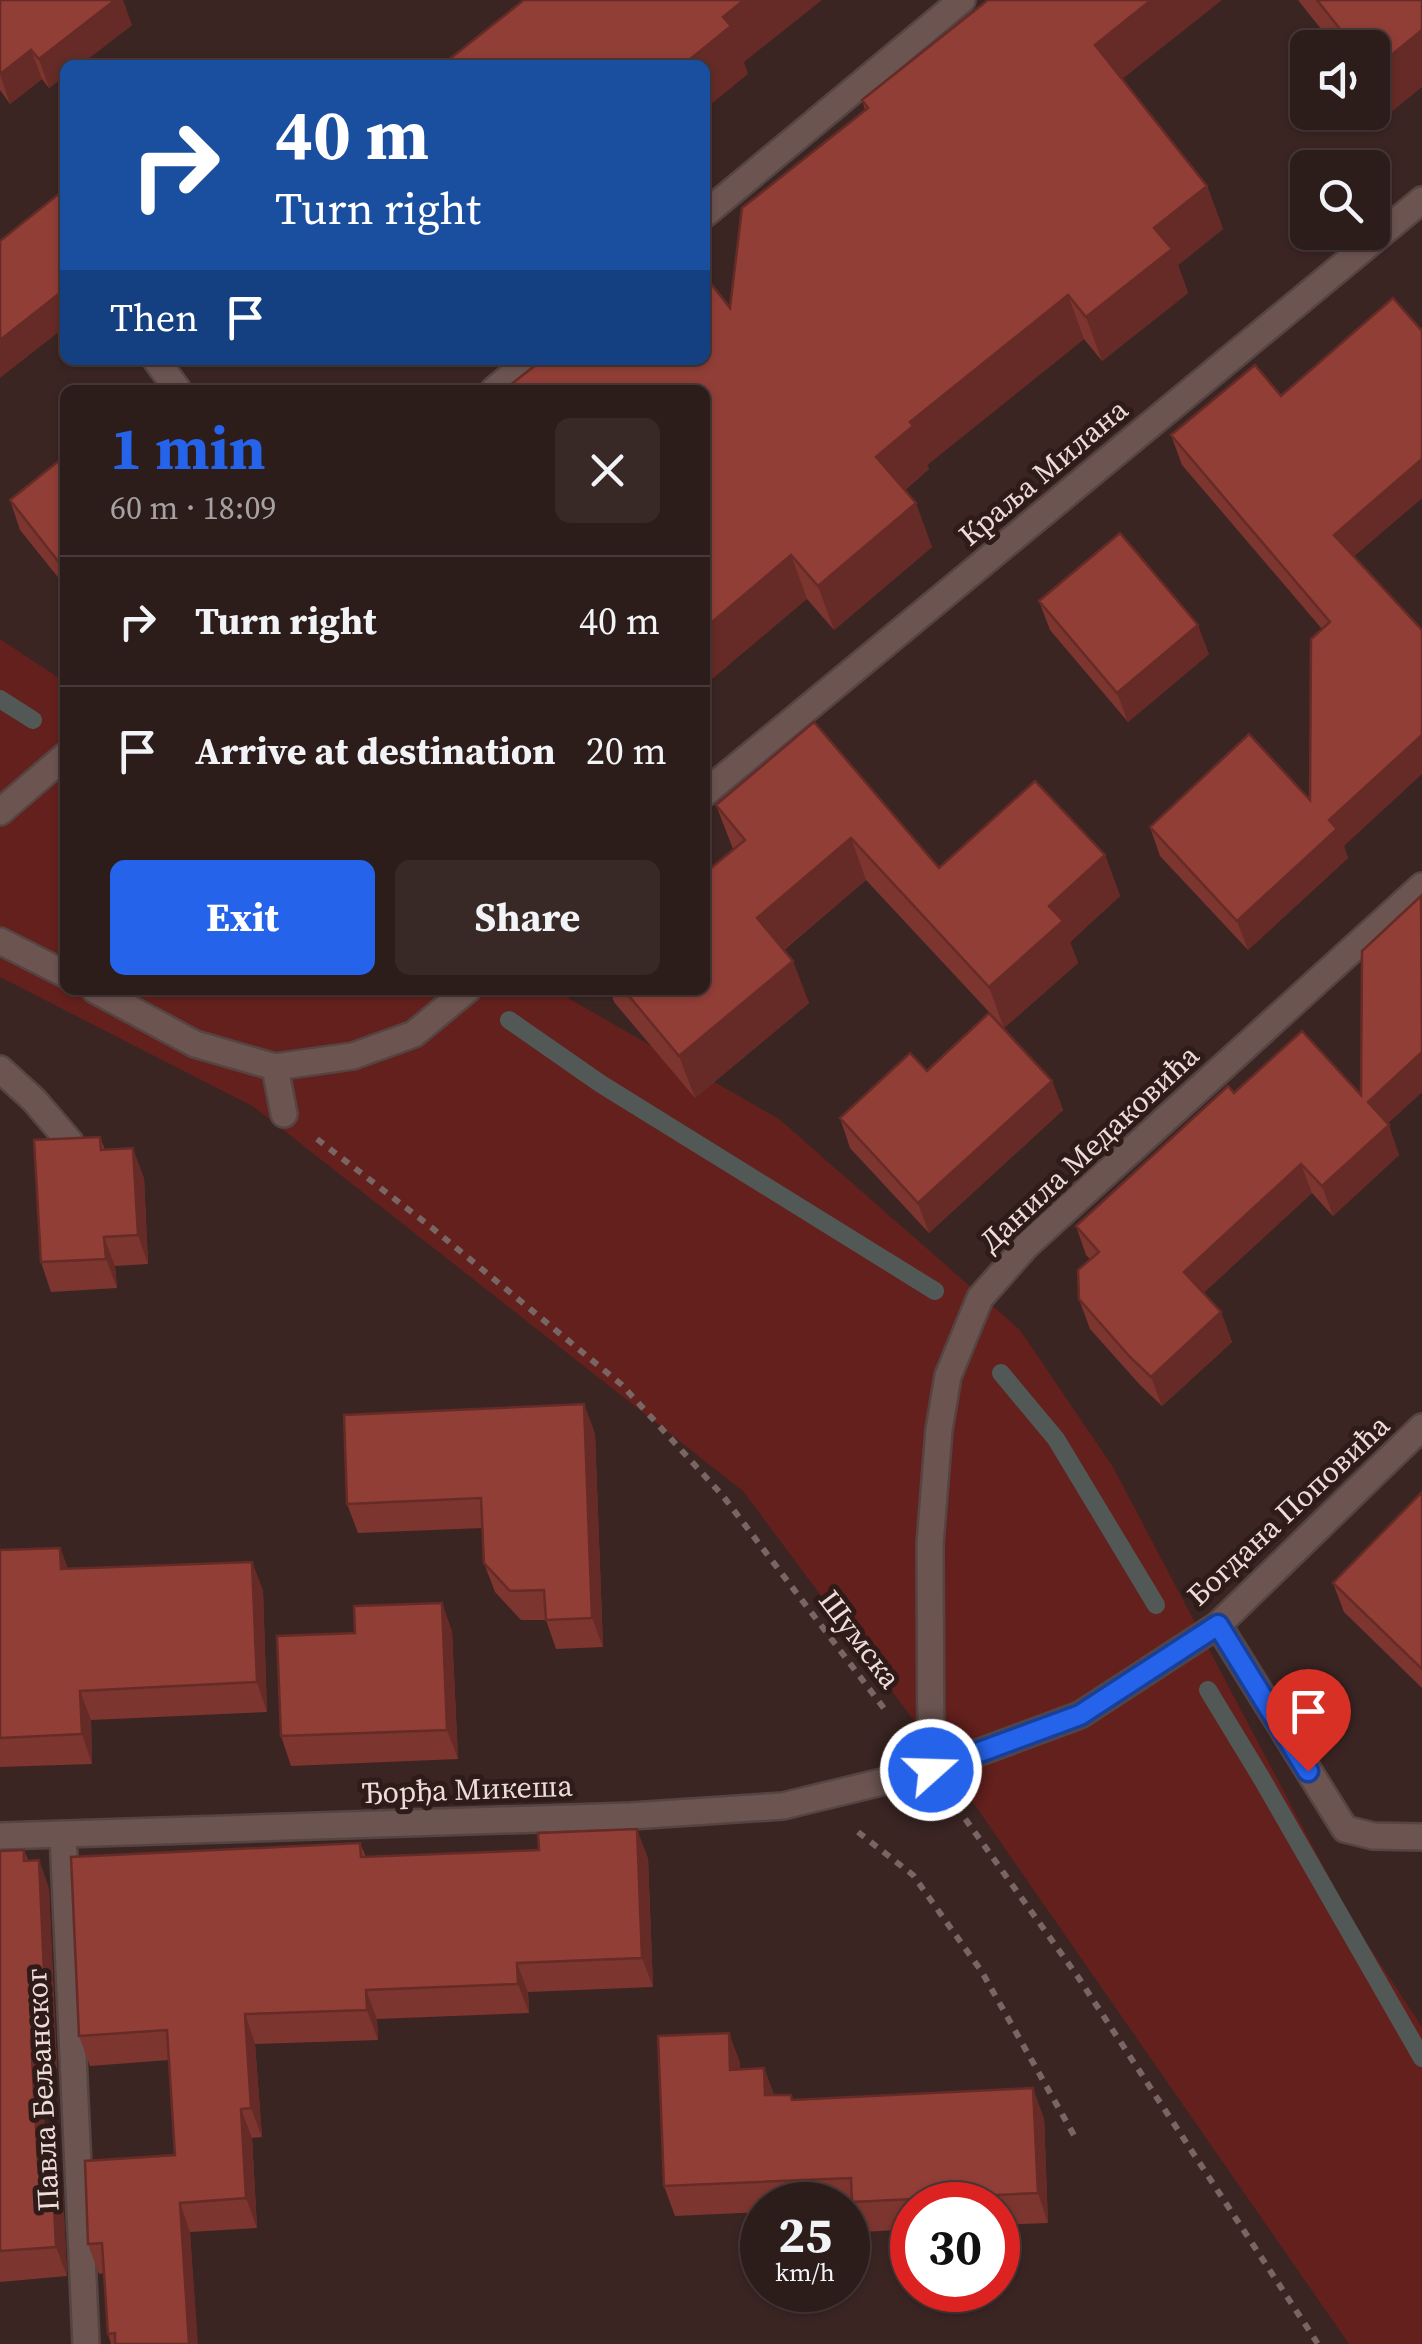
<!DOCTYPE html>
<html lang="en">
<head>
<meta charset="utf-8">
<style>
  body { margin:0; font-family:"Source Serif 4",serif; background:#382927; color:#f1f3f6; height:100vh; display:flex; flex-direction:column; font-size:38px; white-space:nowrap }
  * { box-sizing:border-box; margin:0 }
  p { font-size:32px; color:#a6a1a2 }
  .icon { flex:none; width:55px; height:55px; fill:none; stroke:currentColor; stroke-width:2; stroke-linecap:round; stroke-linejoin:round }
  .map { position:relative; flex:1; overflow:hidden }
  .panel { position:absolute; left:60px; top:385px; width:650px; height:610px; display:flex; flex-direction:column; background:#2c1c1a; border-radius:15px; box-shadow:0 2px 8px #0004,0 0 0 2px #483a39 }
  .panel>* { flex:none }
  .guide { position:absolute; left:60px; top:60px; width:650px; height:305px; border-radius:15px; box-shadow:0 2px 8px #0004,0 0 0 2px #483a39; background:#1a4fa0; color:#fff; overflow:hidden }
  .tools { position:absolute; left:1290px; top:30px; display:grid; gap:20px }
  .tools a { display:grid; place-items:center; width:100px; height:100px; border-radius:15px; background:#2c1c1a; box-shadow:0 2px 8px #0004,0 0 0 2px #483a39; font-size:50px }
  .speed { position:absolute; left:740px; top:2182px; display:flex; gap:20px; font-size:50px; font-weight:700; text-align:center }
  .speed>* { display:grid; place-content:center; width:130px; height:130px; border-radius:50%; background:#2c1c1a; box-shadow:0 2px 8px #0004,0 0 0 2px #483a39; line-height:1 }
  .speed small { font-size:25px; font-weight:400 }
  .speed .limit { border:15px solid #d22; background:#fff; color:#111 }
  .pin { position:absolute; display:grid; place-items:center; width:85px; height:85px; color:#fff; margin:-102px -42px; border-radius:50% 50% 50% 0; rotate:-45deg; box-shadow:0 0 10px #0007 }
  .pin .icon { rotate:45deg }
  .me { position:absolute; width:110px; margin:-55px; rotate:70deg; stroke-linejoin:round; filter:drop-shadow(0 0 8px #0008) }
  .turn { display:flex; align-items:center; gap:35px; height:210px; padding:0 50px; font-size:45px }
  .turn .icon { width:130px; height:130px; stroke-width:2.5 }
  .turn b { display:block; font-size:70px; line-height:85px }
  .then { display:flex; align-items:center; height:95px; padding:0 50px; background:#0003; gap:20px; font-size:38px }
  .round { display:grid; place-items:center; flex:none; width:105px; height:105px; border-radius:15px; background:#382927 }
  .overview { display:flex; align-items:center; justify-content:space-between; height:170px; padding:0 50px }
  h1 { font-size:60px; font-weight:700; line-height:75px; color:#2563eb }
  .action { display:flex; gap:20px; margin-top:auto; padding:20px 50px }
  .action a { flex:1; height:115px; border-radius:15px; background:#2563eb; color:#fff; font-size:40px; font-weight:700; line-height:115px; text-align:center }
  .action a+a { background:#382927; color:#f1f3f6 }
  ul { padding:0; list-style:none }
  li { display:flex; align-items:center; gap:30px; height:130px; padding:0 50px; border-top:2px solid #483a39 }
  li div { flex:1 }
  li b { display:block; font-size:38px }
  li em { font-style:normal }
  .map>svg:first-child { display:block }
  .green { fill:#64201c }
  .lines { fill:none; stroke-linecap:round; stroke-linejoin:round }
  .stream { stroke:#515856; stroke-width:18 }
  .lane-casing { stroke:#554442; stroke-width:30 }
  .street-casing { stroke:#554442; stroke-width:30 }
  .path { stroke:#796664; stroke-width:6; stroke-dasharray:8 8; stroke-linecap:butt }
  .lane { stroke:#6c5451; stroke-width:25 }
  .street { stroke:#6c5451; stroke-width:25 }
  .wall { fill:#7d352f }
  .shaded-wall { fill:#662b26 }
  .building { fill:#913e37; stroke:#662b26; stroke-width:2.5 }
  .route-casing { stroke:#184099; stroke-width:25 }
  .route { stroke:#2563eb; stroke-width:18 }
  .labels { text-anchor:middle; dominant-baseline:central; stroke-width:10; stroke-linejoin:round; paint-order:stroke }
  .street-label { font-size:30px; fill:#ecdddb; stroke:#2f1c19 }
</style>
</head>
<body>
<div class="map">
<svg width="1422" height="2344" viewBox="0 0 1422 2344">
  <rect width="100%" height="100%" fill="#3a2523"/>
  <!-- green -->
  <path class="green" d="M 0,639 L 65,682 L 65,990 L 554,990 L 779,1119 L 1020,1330 L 1113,1467 L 1351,1919 L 1422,2027 L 1422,2344 L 1349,2344 L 947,1765 L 743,1491 L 254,1107 L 0,977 Z"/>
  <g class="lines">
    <!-- stream -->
    <path class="stream" d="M 0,699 L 33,720
      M 509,1020 L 601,1084 L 935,1291
      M 1001,1373 L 1056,1439 L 1156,1605
      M 1208,1690 L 1262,1779 L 1422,2058"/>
    <defs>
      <path id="lane" d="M 156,360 L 178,390
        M 0,1069 L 34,1100 L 70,1142
        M 1218,1625 L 1345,1829 L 1373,1836 L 1422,1837"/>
      <path id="street" d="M 705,214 L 962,0
        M 494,390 L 530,360
        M 705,793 L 1422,200
        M 0,812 L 65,756
        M 0,941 L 65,974
        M 95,990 L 195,1044 L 275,1067 L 353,1056 L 414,1034 L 467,990
        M 275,1067 L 284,1114
        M 931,1770 L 930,1544 L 939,1430 L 948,1376 L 980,1298 L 1026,1246 L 1422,886
        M 63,1834 L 86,2344
        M 0,1836 L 631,1816 L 783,1806 L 931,1770 L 1080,1715 L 1218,1625 L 1422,1427"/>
    </defs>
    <!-- lane casing -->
    <use href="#lane" class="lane-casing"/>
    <!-- street casing -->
    <use href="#street" class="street-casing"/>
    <!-- path -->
    <path class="path" d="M 317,1139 L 431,1227 L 622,1385 L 723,1496 L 886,1711
      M 956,1806 L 1078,1977 L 1318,2344
      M 858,1832 L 913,1875 L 982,1972 L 1075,2137"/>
    <!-- lane -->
    <use href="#lane" class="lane"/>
    <!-- street -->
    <use href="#street" class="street"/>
  </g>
  <!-- wall -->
  <path class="wall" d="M 0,0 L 132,25 L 80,65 L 65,65 L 65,76 L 49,88 L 42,79 L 10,104 L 0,90 Z
    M 1298,0 L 1422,0 L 1389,114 L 1372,93 L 1372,48 L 1336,48 Z
    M 1123,79 L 1207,186 L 1223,229 L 1178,265 L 1188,293 L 1102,361 L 1084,339 L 927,465 L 929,469 L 905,490 L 932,547 L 834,630 L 807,599 L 542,360 L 730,308 L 865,110 L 862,100 Z
    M 1422,331 L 1422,498 L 1354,556 L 1344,846 L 1348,858 L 1248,950 L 1160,856 L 1150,827 L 1310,800 L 1322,629 L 1182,465 L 1171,435 L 1281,396 Z
    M 65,456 L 65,586 L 20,530 L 10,500 Z
    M 1039,601 L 1209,654 L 1128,722 L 1050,630 Z
    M 814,722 L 939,868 L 1105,855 L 1120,896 L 1070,942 L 1078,963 L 1004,1028 L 866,880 L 784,950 L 809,1003 L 695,1098 L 614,1002 L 610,990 L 705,990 L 733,849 L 716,805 Z
    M 1422,897 L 1422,1092 L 1387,1124 L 1399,1155 L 1333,1216 L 1312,1193 L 1203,1293 L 1221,1312 L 1232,1342 L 1162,1406 L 1141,1386 L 1090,1329 L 1079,1299 L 1090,1259 L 1086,1255 L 1076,1226 L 1234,1093 L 1361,1095 Z
    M 927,1071 L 1052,1081 L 1063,1110 L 929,1233 L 850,1148 L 840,1118 Z
    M 100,1137 L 105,1150 L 144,1178 L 148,1264 L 115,1266 L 117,1288 L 51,1292 L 41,1262 Z
    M 584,1404 L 595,1434 L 603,1647 L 556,1649 L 546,1620 L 521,1620 L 495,1592 L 484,1563 L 483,1528 L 358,1533 L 347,1504 Z
    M 1422,1492 L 1422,1688 L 1344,1612 L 1333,1583 Z
    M 60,1548 L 68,1569 L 252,1562 L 263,1591 L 267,1712 L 91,1720 L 92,1764 L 0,1767 L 0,1550 Z
    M 442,1603 L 452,1632 L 458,1759 L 291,1766 L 281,1736 L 355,1633 Z
    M 360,1843 L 366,1857 L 648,1858 L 653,1987 L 528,1992 L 529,2013 L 377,2019 L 378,2040 L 255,2044 L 262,2137 L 252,2138 L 257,2228 L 190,2232 L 197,2344 L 111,2344 L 108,2334 L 104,2273 L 99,2274 L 88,2244 L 175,2155 L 169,2060 L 90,2066 L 79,2036 Z
    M 24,1850 L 28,1860 L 39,1860 L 49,1889 L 57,2068 L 41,2069 L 47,2164 L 63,2193 L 67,2276 L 0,2282 L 0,1851 Z
    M 740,2062 L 740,2069 L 764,2068 L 774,2095 L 793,2100 L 1044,2118 L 1048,2223 L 998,2225 L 998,2205 L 912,2205 L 912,2229 L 863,2232 L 854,2208 L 848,2208 L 848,2205 L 762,2205 L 762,2212 L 675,2216 L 664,2186 Z"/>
  <!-- shaded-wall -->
  <path class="shaded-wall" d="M 115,0 L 123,0 L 132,25 L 80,65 L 65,65 L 65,76 L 49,88 L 39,59 Z
    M 744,0 L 822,0 L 744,62 L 748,74 L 705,109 L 705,65 L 683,65 L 723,17 Z
    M 1151,0 L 1222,0 L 1111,88 L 1095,45 Z
    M 1422,30 L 1422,87 L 1389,114 L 1373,70 Z
    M 31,50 L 42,79 L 10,104 L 0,74 Z
    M 1207,186 L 1223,229 L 1178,265 L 1188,293 L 1102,361 L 1086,317 L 1154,228 Z
    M 65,289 L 65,327 L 0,378 L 0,340 Z
    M 1068,295 L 1084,339 L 927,465 L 929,469 L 892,500 L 876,457 L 910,422 Z
    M 1422,459 L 1422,498 L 1344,564 L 1334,535 Z
    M 916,503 L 932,547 L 834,630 L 818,586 Z
    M 791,555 L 807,599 L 705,685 L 705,628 Z
    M 1198,625 L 1209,654 L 1128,722 L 1117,693 Z
    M 1422,735 L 1422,774 L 1344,846 L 1348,858 L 1248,950 L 1237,921 L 1329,820 Z
    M 851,838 L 866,880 L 772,959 L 757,918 Z
    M 1105,855 L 1120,896 L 1070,942 L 1078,963 L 1004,1028 L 989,987 L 1049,906 Z
    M 793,961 L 809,1003 L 695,1098 L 679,1056 Z
    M 1422,1052 L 1422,1092 L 1378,1132 L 1368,1102 Z
    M 1052,1081 L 1063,1110 L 929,1233 L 918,1203 Z
    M 1389,1125 L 1399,1155 L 1333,1216 L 1322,1186 Z
    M 133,1148 L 144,1178 L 148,1264 L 138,1235 Z
    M 1301,1164 L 1312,1193 L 1195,1301 L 1184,1272 Z
    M 104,1237 L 115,1266 L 117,1288 L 106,1259 Z
    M 1221,1312 L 1232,1342 L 1162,1406 L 1151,1377 Z
    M 584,1404 L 595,1434 L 603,1647 L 592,1618 Z
    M 60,1548 L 71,1577 L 61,1569 Z
    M 252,1562 L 263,1591 L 267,1712 L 257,1682 Z
    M 442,1603 L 452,1632 L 458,1759 L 447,1730 Z
    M 80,1691 L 91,1720 L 92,1764 L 82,1734 Z
    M 637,1829 L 648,1858 L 653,1987 L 642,1958 Z
    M 39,1860 L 49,1889 L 57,2068 L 47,2038 Z
    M 517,1963 L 528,1992 L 529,2013 L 518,1984 Z
    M 366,1990 L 377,2019 L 378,2040 L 367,2010 Z
    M 245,2014 L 255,2044 L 262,2137 L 251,2108 Z
    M 729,2033 L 740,2062 L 741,2099 L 730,2070 Z
    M 31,2040 L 41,2069 L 49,2194 L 38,2164 Z
    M 764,2068 L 775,2097 L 765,2095 Z
    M 1033,2088 L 1044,2118 L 1048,2223 L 1038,2193 Z
    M 241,2109 L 252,2138 L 257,2228 L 246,2198 Z
    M 52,2164 L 63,2193 L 67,2276 L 56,2247 Z
    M 180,2203 L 190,2232 L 198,2344 L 189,2344 Z"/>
  <!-- building -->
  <path class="building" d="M 0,0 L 115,0 L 39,59 L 31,50 L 0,74 Z
    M 524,0 L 744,0 L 723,17 L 731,26 L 683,65 L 442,65 Z
    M 988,0 L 1151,0 L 1095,45 L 1207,186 L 1154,228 L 1172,249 L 1086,317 L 1068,295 L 910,422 L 913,426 L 876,457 L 916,503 L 818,586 L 791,555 L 705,628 L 705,390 L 504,390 L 542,360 L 705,360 L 705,276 L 730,308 L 742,208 L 868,108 L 862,100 Z
    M 1317,0 L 1422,0 L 1422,30 L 1373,70 L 1372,48 L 1355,48 Z
    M 65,189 L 65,289 L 0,340 L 0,241 Z
    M 1393,298 L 1422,331 L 1422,459 L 1334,535 L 1422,630 L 1422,735 L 1329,820 L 1337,829 L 1237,921 L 1150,827 L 1249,734 L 1310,800 L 1311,639 L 1330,622 L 1171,435 L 1255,365 L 1281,396 Z
    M 65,456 L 65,570 L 10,500 Z
    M 1120,533 L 1198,625 L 1117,693 L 1039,601 Z
    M 814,722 L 939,868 L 1035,781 L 1105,855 L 1049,906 L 1063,921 L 989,987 L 851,838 L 757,918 L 793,961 L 679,1056 L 624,990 L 705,990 L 705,873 L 745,840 L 716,805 Z
    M 1421,896 L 1422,1052 L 1368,1102 L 1389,1125 L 1322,1186 L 1301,1164 L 1184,1272 L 1221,1312 L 1151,1377 L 1130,1357 L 1079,1299 L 1078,1270 L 1099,1252 L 1076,1226 L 1228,1086 L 1234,1093 L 1302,1031 L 1361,1095 L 1362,951 Z
    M 989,1013 L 1052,1081 L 918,1203 L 840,1118 L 910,1053 L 927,1071 Z
    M 100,1137 L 101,1150 L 133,1148 L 138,1235 L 104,1237 L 106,1259 L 41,1262 L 34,1140 Z
    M 584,1404 L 592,1618 L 546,1620 L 544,1590 L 510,1591 L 484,1563 L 481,1498 L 347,1504 L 344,1415 Z
    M 1422,1492 L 1422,1669 L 1333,1583 Z
    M 60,1548 L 61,1569 L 252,1562 L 257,1682 L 80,1691 L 82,1734 L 0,1738 L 0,1550 Z
    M 442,1603 L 447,1730 L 281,1736 L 277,1636 L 355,1633 L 354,1606 Z
    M 637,1829 L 642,1958 L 517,1963 L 518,1984 L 366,1990 L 367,2010 L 245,2014 L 251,2108 L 241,2109 L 246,2198 L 180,2203 L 189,2344 L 115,2344 L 115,2333 L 108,2334 L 102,2243 L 88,2244 L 85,2161 L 175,2155 L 167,2030 L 79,2036 L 71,1857 L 360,1843 L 361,1857 L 539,1850 L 538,1833 Z
    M 24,1850 L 24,1861 L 39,1860 L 47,2038 L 31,2040 L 38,2164 L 52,2164 L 56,2247 L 0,2251 L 0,1851 Z
    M 729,2033 L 730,2070 L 764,2068 L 765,2095 L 791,2095 L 792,2100 L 1033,2088 L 1038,2193 L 852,2202 L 851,2178 L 664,2186 L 658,2036 Z"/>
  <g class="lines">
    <defs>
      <path id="route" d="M 931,1770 L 1080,1715 L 1218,1625 L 1308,1771"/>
    </defs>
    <!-- route casing -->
    <use href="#route" class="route-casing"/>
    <!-- route -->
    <use href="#route" class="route"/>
  </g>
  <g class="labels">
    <!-- street labels -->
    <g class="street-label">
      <text transform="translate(1043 472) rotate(-40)">Краља Милана</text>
      <text transform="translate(1089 1148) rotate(-43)">Данила Медаковића</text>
      <text transform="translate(1288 1510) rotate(-43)">Богдана Поповића</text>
      <text transform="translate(860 1639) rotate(53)">Шумска</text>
      <text transform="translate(467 1789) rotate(-2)">Ђорђа Микеша</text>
      <text transform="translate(42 2090) rotate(-93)">Павла Бељанског</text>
    </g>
  </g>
</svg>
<div class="tools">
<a><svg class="icon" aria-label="sound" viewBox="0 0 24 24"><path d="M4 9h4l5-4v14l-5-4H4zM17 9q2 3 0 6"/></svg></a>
<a><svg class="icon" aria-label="search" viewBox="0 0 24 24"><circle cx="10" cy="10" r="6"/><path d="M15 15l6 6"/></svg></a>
</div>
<div class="speed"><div>25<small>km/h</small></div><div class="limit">30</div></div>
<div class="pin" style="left:1308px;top:1771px;background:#d93025"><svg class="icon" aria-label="arrive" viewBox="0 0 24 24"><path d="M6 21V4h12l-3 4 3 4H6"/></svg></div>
<svg class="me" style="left:931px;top:1770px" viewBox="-20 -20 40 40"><circle r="17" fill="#2563eb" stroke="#fff" stroke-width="3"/><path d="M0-11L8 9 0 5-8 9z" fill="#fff"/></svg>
<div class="guide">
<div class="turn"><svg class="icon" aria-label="right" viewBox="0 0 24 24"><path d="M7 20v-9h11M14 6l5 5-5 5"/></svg><div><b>40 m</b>Turn right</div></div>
<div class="then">Then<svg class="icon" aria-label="arrive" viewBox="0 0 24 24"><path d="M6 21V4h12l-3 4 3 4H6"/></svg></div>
</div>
<section class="panel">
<div class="overview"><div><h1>1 min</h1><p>60 m · 18:09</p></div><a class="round"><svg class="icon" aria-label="close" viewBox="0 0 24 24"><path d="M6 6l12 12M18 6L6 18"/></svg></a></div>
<ul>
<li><svg class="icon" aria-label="right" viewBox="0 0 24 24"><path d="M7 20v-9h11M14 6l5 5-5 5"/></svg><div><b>Turn right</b></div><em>40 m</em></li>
<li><svg class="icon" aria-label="arrive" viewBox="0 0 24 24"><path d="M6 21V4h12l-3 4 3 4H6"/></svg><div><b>Arrive at destination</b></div><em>20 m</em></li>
</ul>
<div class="action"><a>Exit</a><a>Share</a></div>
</section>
</div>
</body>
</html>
